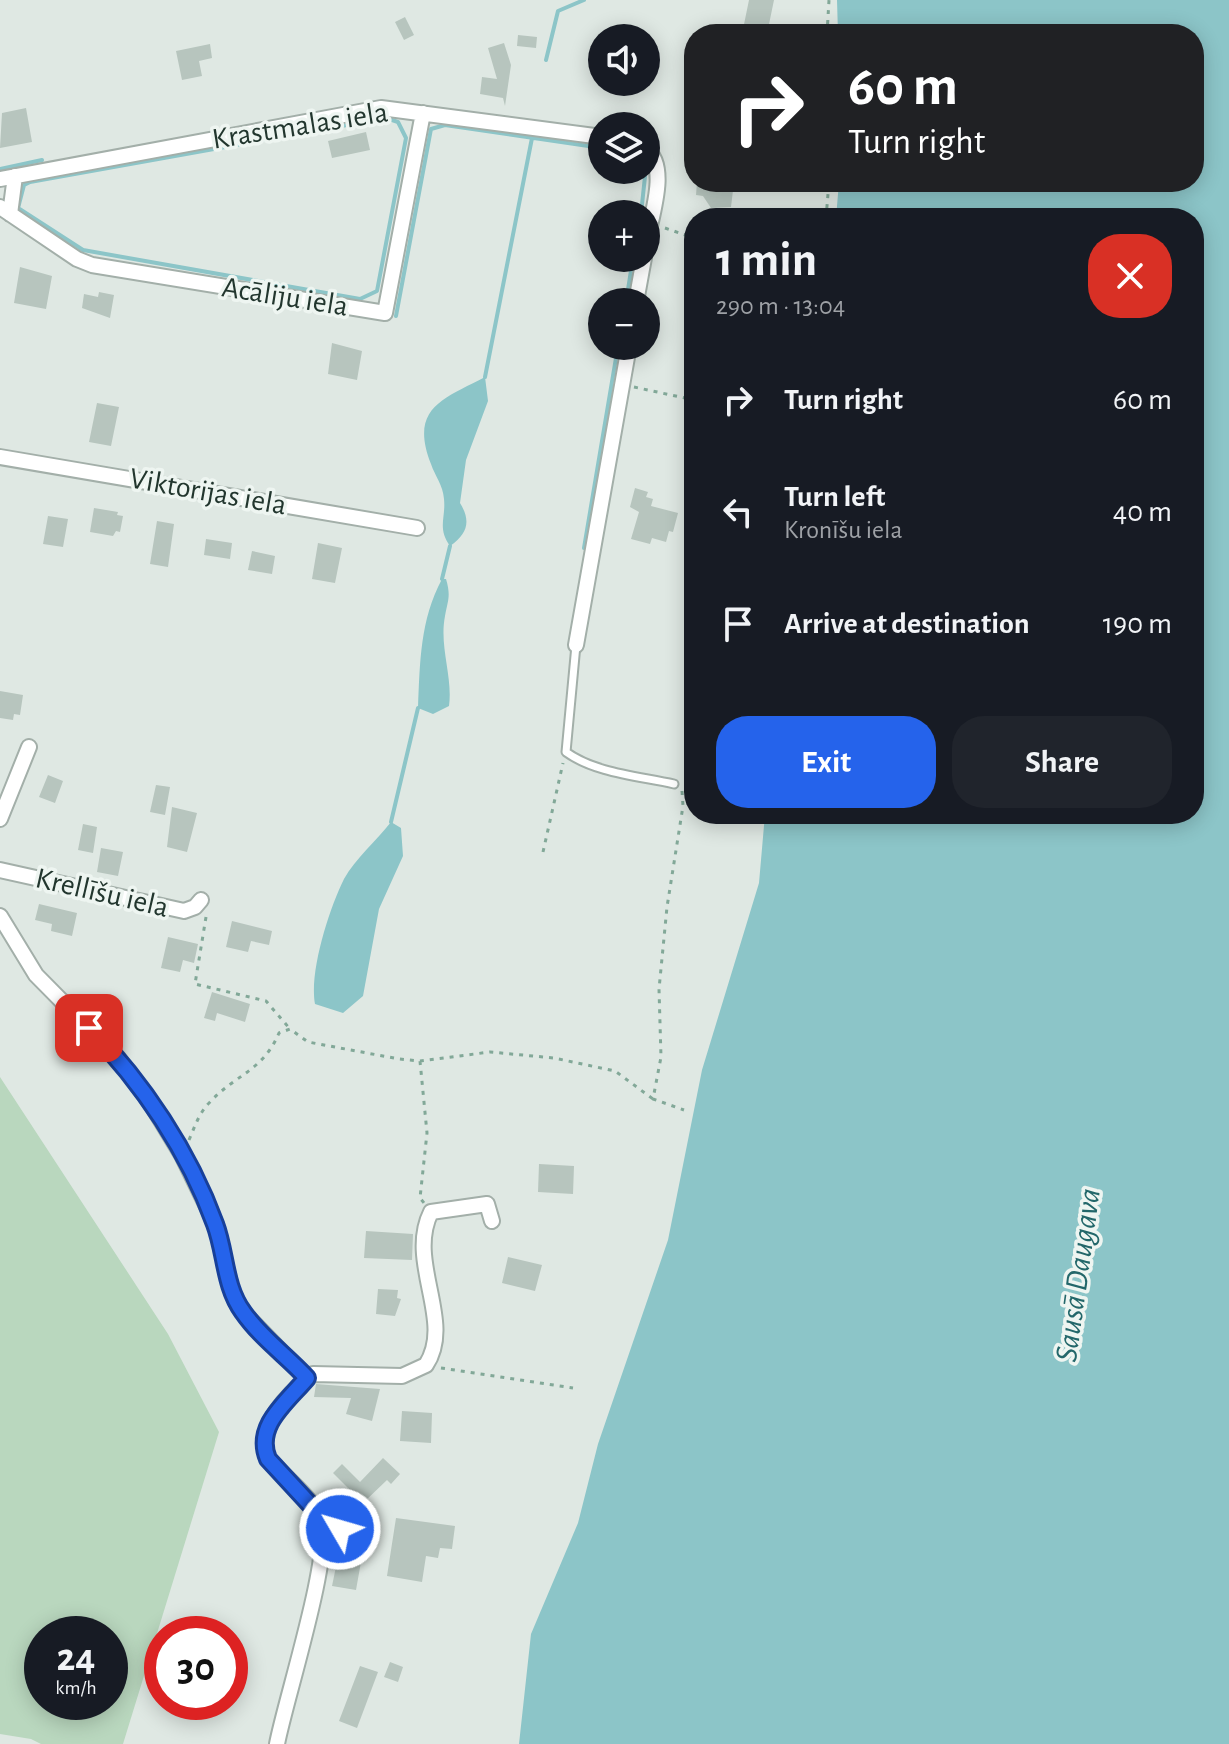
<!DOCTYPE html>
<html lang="en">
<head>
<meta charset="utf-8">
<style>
  body { margin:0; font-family:"Alegreya Sans",sans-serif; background:#20242c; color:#f1f3f6; height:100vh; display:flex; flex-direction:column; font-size:30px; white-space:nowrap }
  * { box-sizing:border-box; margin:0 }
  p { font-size:26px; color:#9ea1a6 }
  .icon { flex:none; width:44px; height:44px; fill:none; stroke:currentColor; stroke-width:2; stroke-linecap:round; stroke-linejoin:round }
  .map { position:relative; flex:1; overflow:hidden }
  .panel { position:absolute; left:684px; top:208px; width:520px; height:616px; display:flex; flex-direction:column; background:#171b24; border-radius:32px; box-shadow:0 4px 20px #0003 }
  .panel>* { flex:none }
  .guide { position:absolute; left:684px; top:24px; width:520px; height:168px; border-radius:32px; box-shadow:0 4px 20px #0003; background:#202124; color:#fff; overflow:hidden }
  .controls { position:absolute; left:588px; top:24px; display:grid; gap:16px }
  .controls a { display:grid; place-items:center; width:72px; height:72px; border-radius:50%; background:#171b24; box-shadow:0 4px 20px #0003; font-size:40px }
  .speed { position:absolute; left:24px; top:1616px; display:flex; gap:16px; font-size:40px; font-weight:700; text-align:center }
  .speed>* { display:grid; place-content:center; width:104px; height:104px; border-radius:50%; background:#171b24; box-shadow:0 4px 20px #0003; line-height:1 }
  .speed small { font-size:20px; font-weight:400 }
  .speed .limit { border:12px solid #d22; background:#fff; color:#111 }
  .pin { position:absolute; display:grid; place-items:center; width:68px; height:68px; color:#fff; margin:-34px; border-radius:16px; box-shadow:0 4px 12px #0006 }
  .me { position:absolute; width:88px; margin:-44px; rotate:308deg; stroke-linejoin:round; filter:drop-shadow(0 0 6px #0008) }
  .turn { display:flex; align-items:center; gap:28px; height:168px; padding:0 32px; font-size:36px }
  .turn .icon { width:104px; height:104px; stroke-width:2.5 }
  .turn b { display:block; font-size:56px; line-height:68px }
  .round { display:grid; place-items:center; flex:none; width:84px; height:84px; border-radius:32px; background:#20242c }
  .overview { display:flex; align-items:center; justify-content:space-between; height:136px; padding:0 32px }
  h1 { font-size:48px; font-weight:700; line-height:60px }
  .primary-button { display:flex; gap:16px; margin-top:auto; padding:16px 32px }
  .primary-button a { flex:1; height:92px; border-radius:32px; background:#2563eb; color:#fff; font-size:32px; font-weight:700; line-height:92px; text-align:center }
  .primary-button a+a { background:#20242c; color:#f1f3f6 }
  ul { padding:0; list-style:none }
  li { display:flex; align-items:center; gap:24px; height:112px; padding:0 32px }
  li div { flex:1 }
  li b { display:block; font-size:30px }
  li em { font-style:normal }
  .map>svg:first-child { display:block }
  .green { fill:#b9d7be; fill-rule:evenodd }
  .water { fill:#8cc5c8 }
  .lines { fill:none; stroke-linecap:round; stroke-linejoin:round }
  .stream { stroke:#8cc5c8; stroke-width:4 }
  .building { fill:#b7c5be }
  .lane-casing { stroke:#a3afa9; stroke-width:11 }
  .street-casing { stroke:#a3afa9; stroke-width:18 }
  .path { stroke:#82a898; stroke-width:3; stroke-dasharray:4 6; stroke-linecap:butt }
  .lane { stroke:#fff; stroke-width:7 }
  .street { stroke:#fff; stroke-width:14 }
  .route-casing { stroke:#184099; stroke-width:20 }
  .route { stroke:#2563eb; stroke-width:14 }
  .labels { text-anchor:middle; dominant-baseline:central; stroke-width:7; stroke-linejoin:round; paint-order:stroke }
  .street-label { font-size:30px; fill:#22362e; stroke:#eef5f1 }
  .water-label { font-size:32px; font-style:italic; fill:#23676a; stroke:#eef5f1 }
</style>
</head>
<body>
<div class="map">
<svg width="1229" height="1744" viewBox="0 0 1229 1744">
  <rect width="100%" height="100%" fill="#dfe8e3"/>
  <!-- green -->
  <path class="green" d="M 0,1077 L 168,1334 L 219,1432 L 123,1744 L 41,1744 L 31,1739 L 0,1734 ZM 110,1634 L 110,1702 L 42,1702 L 42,1634 Z"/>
  <!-- water -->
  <path class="water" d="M 837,0 L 1229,0 L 1229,1744 L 519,1744 L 531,1634 L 578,1523 L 598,1444 L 668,1240 L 702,1070 L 759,883 L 765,814 L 1194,814 L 1194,218 L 836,218 L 839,182 L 1194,182 L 1194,34 L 838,34 Z
    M 485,377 L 488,401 L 466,460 L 460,503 C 471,521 468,533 450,546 C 437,528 446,518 444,499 C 443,485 435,476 431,464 C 409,408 443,399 485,377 Z
    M 442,579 L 446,579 C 451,596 448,600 445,616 C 439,647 453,677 449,706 L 433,714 L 418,708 C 420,662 420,620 442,579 Z
    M 391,822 L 401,828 L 403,856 L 379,909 L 363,996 L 343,1013 L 315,1004 C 309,972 329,909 344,879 C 355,859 377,840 391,822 Z"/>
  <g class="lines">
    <!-- stream -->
    <path class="stream" d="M 546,60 L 558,11 L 584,0
      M 386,118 L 398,122 L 406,138 L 377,291 L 360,299 L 83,250 L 18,208 L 24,185 L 30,182 Z
      M 0,169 L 42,160
      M 641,214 L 646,167
      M 626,302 L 633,258
      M 396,316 L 431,129 L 445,125 L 602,148
      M 485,377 L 532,138
      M 584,548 L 618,346
      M 442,579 L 450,546
      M 391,822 L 418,708"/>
  </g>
  <!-- building -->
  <path class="building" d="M 749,0 L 774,0 L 767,34 L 742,34 Z
    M 405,17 L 414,35 L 404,40 L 395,22 Z
    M 518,35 L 537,37 L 536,48 L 517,46 Z
    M 504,43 L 511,65 L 505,106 L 503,98 L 480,94 L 482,77 L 497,79 L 488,48 Z
    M 210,44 L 212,58 L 199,61 L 202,76 L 182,80 L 176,51 Z
    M 26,108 L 32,142 L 0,148 L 2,113 Z
    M 366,132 L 370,150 L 332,158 L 328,141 Z
    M 697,182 L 734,182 L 731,207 L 711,208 L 703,196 L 696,195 Z
    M 20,267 L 52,276 L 46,309 L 14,303 Z
    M 99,292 L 114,295 L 110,318 L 82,308 L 84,294 L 98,297 Z
    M 332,343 L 362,351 L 357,380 L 328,374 Z
    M 97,403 L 119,407 L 111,446 L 89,442 Z
    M 635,488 L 648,492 L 646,497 L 653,499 L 651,506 L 678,513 L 673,532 L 669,531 L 666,542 L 652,538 L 650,544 L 631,539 L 639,512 L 630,507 Z
    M 94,508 L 118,512 L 117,515 L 123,516 L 120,532 L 116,531 L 113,536 L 90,532 Z
    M 48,516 L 68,519 L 63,547 L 43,544 Z
    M 157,521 L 174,524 L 168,567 L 150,564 Z
    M 206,539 L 232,543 L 230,559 L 204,555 Z
    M 318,543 L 342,548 L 335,583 L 312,579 Z
    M 252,551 L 275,556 L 272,574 L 248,570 Z
    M 0,691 L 23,695 L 20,715 L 14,714 L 13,720 L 0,718 Z
    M 48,775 L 63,781 L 55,803 L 39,797 Z
    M 156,785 L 170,787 L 165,815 L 150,812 Z
    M 172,807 L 197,813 L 187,852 L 167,847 Z
    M 83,824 L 97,827 L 93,853 L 78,850 Z
    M 101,848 L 123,852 L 118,876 L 97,872 Z
    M 39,904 L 77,913 L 72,936 L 51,931 L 52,924 L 35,920 Z
    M 232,921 L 272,931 L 269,945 L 251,941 L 248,952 L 226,947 Z
    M 168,937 L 198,944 L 194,963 L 183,960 L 180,972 L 161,968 Z
    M 212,992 L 250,1004 L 245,1022 L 217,1013 L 215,1021 L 204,1018 Z
    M 539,1164 L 574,1166 L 573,1194 L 538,1192 Z
    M 366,1231 L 413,1234 L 412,1260 L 364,1258 Z
    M 508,1257 L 542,1265 L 535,1291 L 502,1283 Z
    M 378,1289 L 398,1290 L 397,1298 L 401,1299 L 395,1316 L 376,1314 Z
    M 316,1384 L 380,1389 L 372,1421 L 346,1414 L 351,1398 L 314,1397 Z
    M 402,1411 L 432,1413 L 431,1443 L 400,1441 Z
    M 383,1458 L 400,1474 L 391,1484 L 387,1480 L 363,1503 L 333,1473 L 342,1464 L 360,1482 Z
    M 396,1518 L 455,1526 L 452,1549 L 440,1548 L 438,1558 L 426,1556 L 422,1582 L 387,1576 Z
    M 347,1541 L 364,1545 L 356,1590 L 332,1586 L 338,1557 L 344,1558 Z
    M 390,1662 L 403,1667 L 398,1682 L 384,1677 Z
    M 360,1666 L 378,1672 L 357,1728 L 339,1721 Z"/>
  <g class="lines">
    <defs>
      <path id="lane" d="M 576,645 L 566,752 C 595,773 638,776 674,784"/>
      <path id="street" d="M 646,149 C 670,167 650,219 646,245
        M 0,179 L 381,108 L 602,137
        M 0,207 L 77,259 L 92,265 L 385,313 L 423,113
        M 10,214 L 15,176
        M 636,302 L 644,258
        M 0,457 L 417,528
        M 576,645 L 629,346
        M 0,819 L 29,747
        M 0,870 L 184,911 L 195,907 L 201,900
        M 0,916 L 36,975 L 118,1058 L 153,1107 L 182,1155 L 216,1225 L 232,1292 L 243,1312 L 307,1378
        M 324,1532 L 356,1525
        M 277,1744 C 285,1701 333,1553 321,1520 C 312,1497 284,1477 268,1459 C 254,1427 289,1393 313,1374 L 402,1376 L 426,1365 C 455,1321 406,1262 431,1212 L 487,1204 L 492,1221"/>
    </defs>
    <!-- lane casing -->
    <use href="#lane" class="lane-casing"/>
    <!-- street casing -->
    <use href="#street" class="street-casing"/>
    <!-- path -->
    <path class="path" d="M 827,34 L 829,0
      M 826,218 L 829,182
      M 665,228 L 694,238
      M 634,387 L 694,400
      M 682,791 L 683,806 L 667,907 L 659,989 L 661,1057 L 653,1099 L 684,1110
      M 543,852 L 563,763
      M 206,917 L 195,984 L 266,1001 L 290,1029
      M 420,1061 L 427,1133 L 420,1198 L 424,1203
      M 189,1140 C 195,1126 199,1113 210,1102 C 236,1074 263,1071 279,1033 L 290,1029 L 308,1042 L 399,1059 L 420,1061 L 490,1052 L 554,1058 L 615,1071 L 653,1099
      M 441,1368 L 573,1388"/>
    <!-- lane -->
    <use href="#lane" class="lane"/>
    <!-- street -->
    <use href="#street" class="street"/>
  </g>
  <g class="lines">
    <defs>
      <path id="route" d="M 89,1028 C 143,1083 189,1152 215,1224 C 226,1253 224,1286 243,1312 C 261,1338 287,1356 307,1378 C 287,1402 254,1426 268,1459 L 316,1511 L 324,1532 L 340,1529"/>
    </defs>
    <!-- route casing -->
    <use href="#route" class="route-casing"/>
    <!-- route -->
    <use href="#route" class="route"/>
  </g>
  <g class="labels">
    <!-- street labels -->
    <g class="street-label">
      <text transform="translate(300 126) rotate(-9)">Krastmalas iela</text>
      <text transform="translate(285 297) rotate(9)">Acāliju iela</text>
      <text transform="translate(208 492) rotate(10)">Viktorijas iela</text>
      <text transform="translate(102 893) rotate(13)">Krellīšu iela</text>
    </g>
    <!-- water labels -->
    <g class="water-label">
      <text transform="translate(1078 1275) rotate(-82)">Sausā Daugava</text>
    </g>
  </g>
</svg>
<div class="controls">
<a><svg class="icon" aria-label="sound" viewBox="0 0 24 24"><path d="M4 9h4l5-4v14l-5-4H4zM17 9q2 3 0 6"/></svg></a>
<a><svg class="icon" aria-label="layers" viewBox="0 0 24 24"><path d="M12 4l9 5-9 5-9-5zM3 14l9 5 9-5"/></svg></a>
<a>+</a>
<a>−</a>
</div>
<div class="speed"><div>24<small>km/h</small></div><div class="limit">30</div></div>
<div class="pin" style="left:89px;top:1028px;background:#d93025"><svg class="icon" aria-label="arrive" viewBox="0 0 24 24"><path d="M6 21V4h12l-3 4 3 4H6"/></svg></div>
<svg class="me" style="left:340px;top:1529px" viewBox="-20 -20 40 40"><circle r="17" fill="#2563eb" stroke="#fff" stroke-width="3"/><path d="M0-11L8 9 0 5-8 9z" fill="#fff"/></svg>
<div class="guide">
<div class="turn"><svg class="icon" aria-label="right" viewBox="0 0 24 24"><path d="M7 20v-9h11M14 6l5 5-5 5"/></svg><div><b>60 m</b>Turn right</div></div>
</div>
<section class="panel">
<div class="overview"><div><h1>1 min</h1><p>290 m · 13:04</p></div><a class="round" style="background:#d93025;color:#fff"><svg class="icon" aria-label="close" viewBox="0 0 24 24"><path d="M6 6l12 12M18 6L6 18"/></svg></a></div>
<ul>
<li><svg class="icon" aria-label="right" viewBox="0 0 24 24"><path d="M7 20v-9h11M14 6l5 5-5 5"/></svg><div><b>Turn right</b></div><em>60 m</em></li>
<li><svg class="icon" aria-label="left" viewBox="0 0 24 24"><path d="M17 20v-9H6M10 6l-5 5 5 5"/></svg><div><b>Turn left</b><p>Kronīšu iela</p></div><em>40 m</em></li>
<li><svg class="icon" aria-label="arrive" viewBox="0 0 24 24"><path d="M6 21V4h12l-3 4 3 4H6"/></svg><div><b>Arrive at destination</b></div><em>190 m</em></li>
</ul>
<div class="primary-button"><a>Exit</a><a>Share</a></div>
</section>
</div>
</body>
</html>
